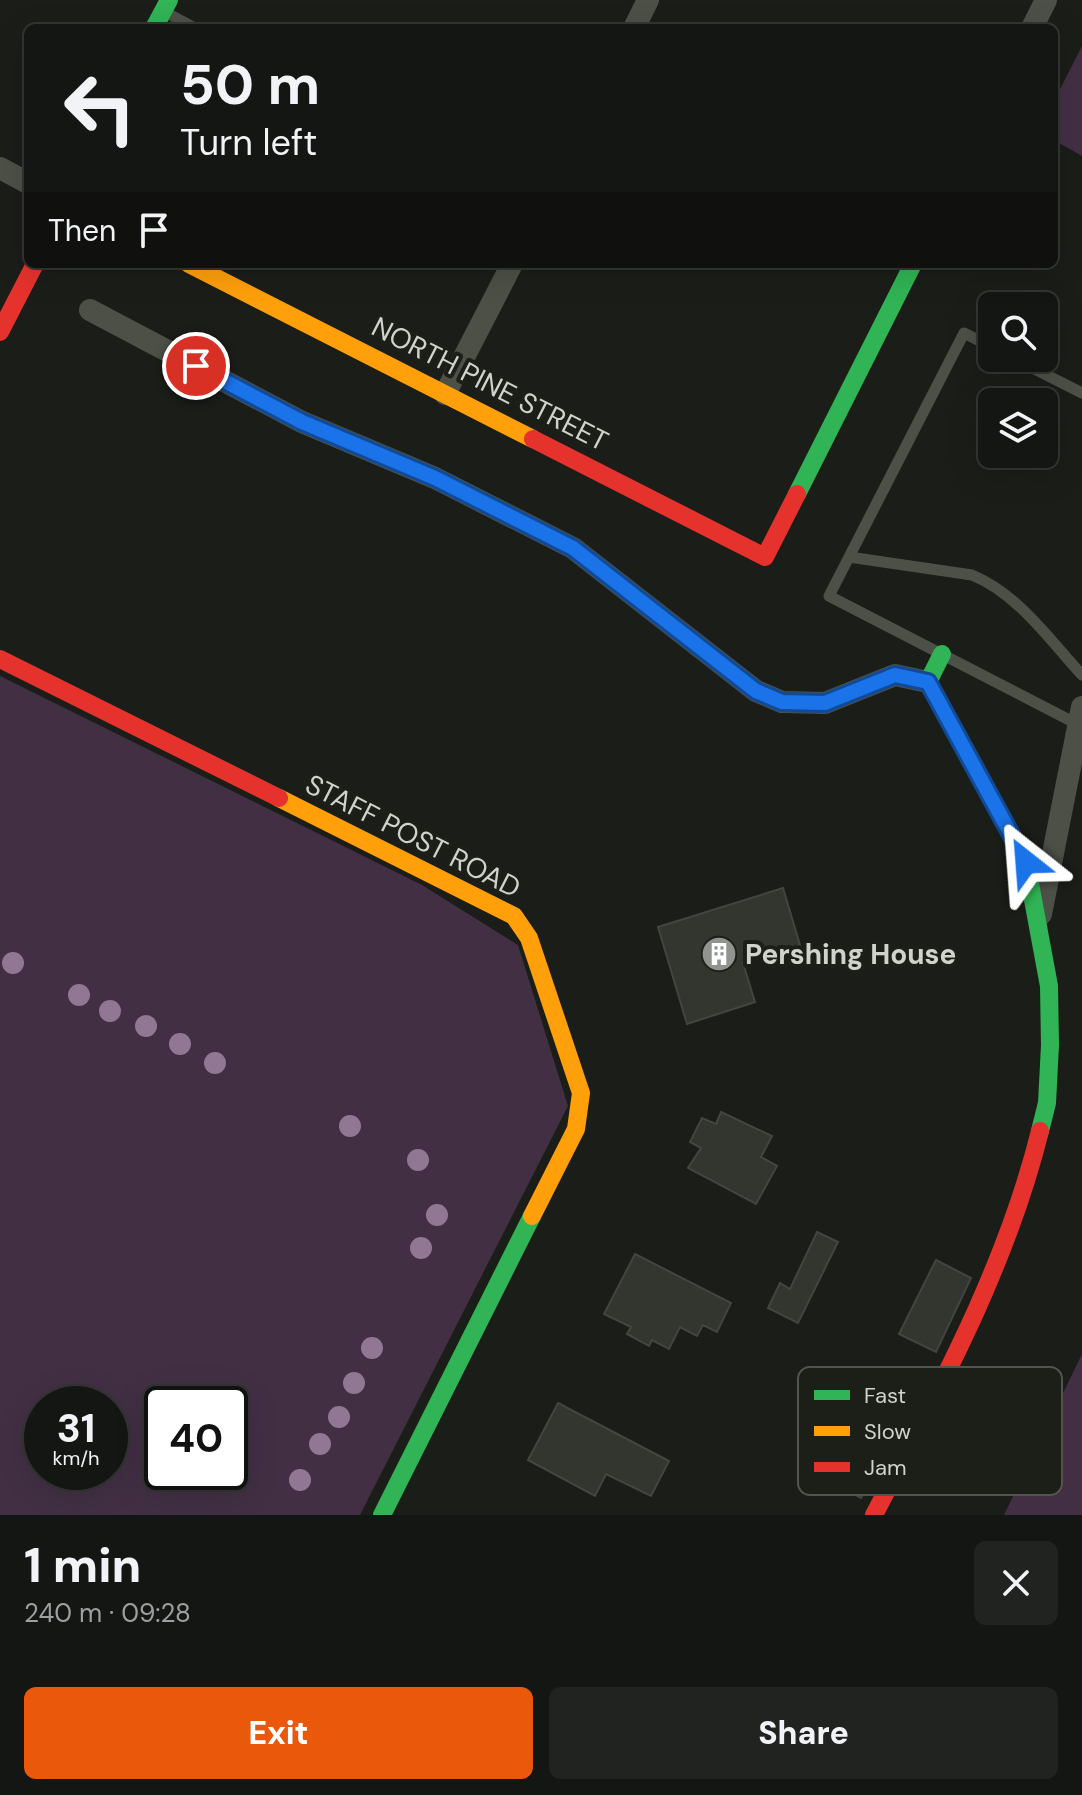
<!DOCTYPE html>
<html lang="en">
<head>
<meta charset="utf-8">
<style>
  body { margin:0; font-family:"DM Sans",sans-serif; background:#212321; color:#f1f3f6; height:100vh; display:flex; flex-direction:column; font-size:30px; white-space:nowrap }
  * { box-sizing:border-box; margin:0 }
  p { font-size:26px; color:#9d9fa0 }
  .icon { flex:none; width:44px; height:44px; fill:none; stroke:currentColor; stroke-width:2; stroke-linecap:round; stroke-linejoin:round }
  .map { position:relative; height:1515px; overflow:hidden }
  .panel { display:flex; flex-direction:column; background:#141613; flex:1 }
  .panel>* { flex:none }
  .banner { position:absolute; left:24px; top:24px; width:1034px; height:244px; border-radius:12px; box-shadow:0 8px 32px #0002,0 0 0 2px #333533; background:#141613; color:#f1f3f6; overflow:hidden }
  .buttons { position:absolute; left:978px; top:292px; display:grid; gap:16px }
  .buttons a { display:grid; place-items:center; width:80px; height:80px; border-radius:12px; background:#141613; box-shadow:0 8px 32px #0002,0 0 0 2px #333533; font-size:40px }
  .speed { position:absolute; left:24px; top:1386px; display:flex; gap:16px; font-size:40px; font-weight:700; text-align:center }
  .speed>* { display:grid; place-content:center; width:104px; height:104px; border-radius:50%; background:#141613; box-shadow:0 8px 32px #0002,0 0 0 2px #333533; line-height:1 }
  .speed small { font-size:20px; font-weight:400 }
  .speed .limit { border:4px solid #111; border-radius:12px; background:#fff; color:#111 }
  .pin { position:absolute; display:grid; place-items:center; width:68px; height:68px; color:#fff; margin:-34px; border:4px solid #fff; border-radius:50%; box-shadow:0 2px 8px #0007 }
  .me { position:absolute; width:88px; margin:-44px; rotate:332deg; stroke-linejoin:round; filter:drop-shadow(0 0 6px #0008) }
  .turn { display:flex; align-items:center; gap:28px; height:168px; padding:0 24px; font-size:36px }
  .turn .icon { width:104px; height:104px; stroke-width:2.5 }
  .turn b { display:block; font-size:56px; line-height:68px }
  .then { display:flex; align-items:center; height:76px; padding:0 24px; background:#0003; gap:16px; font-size:30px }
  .round { display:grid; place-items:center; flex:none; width:84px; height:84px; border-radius:12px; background:#212321 }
  .headline { display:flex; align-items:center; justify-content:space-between; height:136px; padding:0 24px }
  h1 { font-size:48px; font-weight:800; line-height:60px }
  .button { display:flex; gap:16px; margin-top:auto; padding:16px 24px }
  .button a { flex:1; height:92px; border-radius:12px; background:#ea580c; color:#fff; font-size:32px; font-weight:800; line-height:92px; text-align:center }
  .button a+a { background:#212321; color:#f1f3f6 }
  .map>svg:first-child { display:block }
  .green { fill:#422f44; fill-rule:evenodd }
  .building { fill:#32362e; stroke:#434541; stroke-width:2 }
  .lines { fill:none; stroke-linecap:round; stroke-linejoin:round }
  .lane { stroke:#4c5046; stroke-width:11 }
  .street { stroke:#4c5046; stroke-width:22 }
  .fast { stroke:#30b455; stroke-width:18 }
  .slow { stroke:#ff9f0a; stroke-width:18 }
  .jam { stroke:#e5322d; stroke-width:18 }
  .tree { fill:#917793 }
  .route-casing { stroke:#114b97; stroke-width:20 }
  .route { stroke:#1a73e8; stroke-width:14 }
  .labels { text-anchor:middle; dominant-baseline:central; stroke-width:8; stroke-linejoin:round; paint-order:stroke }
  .street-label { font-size:28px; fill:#d0d3cd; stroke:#1b1f17 }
  .poi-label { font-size:28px; font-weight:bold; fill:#d0d3cd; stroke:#1b1f17; text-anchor:start }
  .key { fill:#1b1f17; stroke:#51554e; stroke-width:2 }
  .key-label { font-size:22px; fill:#d0d3cd }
</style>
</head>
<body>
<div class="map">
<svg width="1082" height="1515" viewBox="0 0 1082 1515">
  <rect width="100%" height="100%" fill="#1b1d19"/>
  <!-- green -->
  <path class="green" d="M 1082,46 L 1082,156 L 1054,140 L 1054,101 Z
    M 0,676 L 422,885 L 518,945 L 568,1106 L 360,1515 L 0,1515 ZM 42,1404 L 110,1404 L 110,1472 L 42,1472 ZM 162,1404 L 230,1404 L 230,1472 L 162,1472 Z
    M 1082,1354 L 1082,1515 L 1004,1515 Z"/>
  <!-- building -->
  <path class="building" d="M 783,888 L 800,945 L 743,963 L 755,1002 L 687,1024 L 658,927 Z
    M 721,1112 L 772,1136 L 761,1157 L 777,1166 L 756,1204 L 688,1168 L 701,1148 L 690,1142 L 702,1118 L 716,1124 Z
    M 817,1232 L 838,1242 L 798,1323 L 768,1308 L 780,1283 L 790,1289 Z
    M 635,1254 L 731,1303 L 717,1332 L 703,1325 L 697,1336 L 680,1327 L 669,1349 L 652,1340 L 649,1346 L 627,1334 L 631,1327 L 604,1314 Z
    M 936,1260 L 971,1278 L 936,1352 L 899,1334 Z
    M 558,1403 L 669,1461 L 651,1496 L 606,1474 L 595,1496 L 528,1460 Z
    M 864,1407 L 898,1426 L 861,1498 L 825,1479 Z"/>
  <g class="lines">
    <!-- lane -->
    <path class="lane" d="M 167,13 L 195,28
      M 992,347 L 964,333 L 829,596 L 1079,725
      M 1013,358 L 1082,393
      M 849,557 L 972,575 C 1018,594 1049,639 1082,675"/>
    <!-- street -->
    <path class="street" d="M 634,28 L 648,0
      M 1032,28 L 1046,0
      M 0,168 L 28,183
      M 90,310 L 302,422 L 435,478 L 573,548 L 756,691 L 782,702 L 825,703 L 895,675 L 928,682
      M 445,394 L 512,264
      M 1041,914 L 1082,707"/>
    <!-- fast -->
    <path class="fast" d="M 154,28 L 169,0
      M 797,494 L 913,264
      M 942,654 L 928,682 L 1026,862 L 1049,986 L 1050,1045 L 1047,1103 L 1040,1131
      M 382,1515 L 532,1216"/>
    <!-- slow -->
    <path class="slow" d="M 189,264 L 533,439
      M 279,798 L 514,916 L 529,938 L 581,1093 L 576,1129 L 532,1216"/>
    <!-- jam -->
    <path class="jam" d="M 0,332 L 35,264
      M 533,439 L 765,557 L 797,494
      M 0,659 L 279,798
      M 874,1515 C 938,1391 1006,1268 1040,1131"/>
  </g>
  <!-- trees -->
  <g class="tree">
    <circle cx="13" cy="963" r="11"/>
    <circle cx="79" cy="995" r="11"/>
    <circle cx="110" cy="1011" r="11"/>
    <circle cx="146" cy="1026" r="11"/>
    <circle cx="180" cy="1044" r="11"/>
    <circle cx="215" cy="1063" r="11"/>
    <circle cx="350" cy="1126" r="11"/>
    <circle cx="418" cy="1160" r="11"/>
    <circle cx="437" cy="1215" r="11"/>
    <circle cx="421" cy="1248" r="11"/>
    <circle cx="372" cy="1348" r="11"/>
    <circle cx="354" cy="1383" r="11"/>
    <circle cx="339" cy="1417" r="11"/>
    <circle cx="320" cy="1444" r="11"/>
    <circle cx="300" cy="1480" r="11"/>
  </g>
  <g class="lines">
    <defs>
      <path id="route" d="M 196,366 L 302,422 L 435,478 L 573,548 L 756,691 L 782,702 L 825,703 L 895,675 L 928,682 L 1026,862"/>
    </defs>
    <!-- route casing -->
    <use href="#route" class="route-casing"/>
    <!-- route -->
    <use href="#route" class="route"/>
  </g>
  <!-- icons -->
  <defs>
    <symbol id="building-disc" viewBox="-11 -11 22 22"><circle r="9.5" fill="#91938e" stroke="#1b1f17"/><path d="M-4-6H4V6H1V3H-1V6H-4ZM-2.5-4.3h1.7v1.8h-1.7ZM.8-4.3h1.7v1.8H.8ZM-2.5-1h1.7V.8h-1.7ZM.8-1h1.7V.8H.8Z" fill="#fff"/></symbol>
  </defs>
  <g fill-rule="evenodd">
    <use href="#building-disc" x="699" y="934" width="40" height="40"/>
  </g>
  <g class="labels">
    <!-- street labels -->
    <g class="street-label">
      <text transform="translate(490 384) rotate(27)">NORTH PINE STREET</text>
      <text transform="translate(413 836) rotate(27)">STAFF POST ROAD</text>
    </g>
    <!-- poi labels -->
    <g class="poi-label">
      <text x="745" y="954">Pershing House</text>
    </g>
  </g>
  <!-- legend -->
  <rect x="798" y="1367" width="264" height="128" rx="12" class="key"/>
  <rect x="814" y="1390" width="36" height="10" fill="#30b455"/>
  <rect x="814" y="1426" width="36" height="10" fill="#ff9f0a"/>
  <rect x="814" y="1462" width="36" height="10" fill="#e5322d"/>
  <g class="key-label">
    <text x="864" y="1403">Fast</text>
    <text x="864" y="1439">Slow</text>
    <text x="864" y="1475">Jam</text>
  </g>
</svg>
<div class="buttons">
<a><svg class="icon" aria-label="search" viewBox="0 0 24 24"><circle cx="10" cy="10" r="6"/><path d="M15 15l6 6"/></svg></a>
<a><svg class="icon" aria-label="layers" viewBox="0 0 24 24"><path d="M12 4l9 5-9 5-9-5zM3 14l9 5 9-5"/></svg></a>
</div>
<div class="speed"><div>31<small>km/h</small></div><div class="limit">40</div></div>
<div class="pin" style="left:196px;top:366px;background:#d93025"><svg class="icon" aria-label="arrive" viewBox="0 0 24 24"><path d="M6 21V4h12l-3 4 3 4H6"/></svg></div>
<svg class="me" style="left:1026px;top:862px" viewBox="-20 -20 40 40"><path d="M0-17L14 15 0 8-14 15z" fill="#1a73e8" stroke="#fff" stroke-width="4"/></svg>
<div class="banner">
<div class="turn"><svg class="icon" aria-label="left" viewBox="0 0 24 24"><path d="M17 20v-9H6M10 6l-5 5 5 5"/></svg><div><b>50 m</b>Turn left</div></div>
<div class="then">Then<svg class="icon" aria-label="arrive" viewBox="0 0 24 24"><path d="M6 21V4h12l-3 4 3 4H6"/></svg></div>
</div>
</div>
<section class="panel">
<div class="headline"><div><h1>1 min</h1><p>240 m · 09:28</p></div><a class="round"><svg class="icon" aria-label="close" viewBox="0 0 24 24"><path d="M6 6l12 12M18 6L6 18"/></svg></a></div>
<div class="button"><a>Exit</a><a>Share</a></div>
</section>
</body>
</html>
